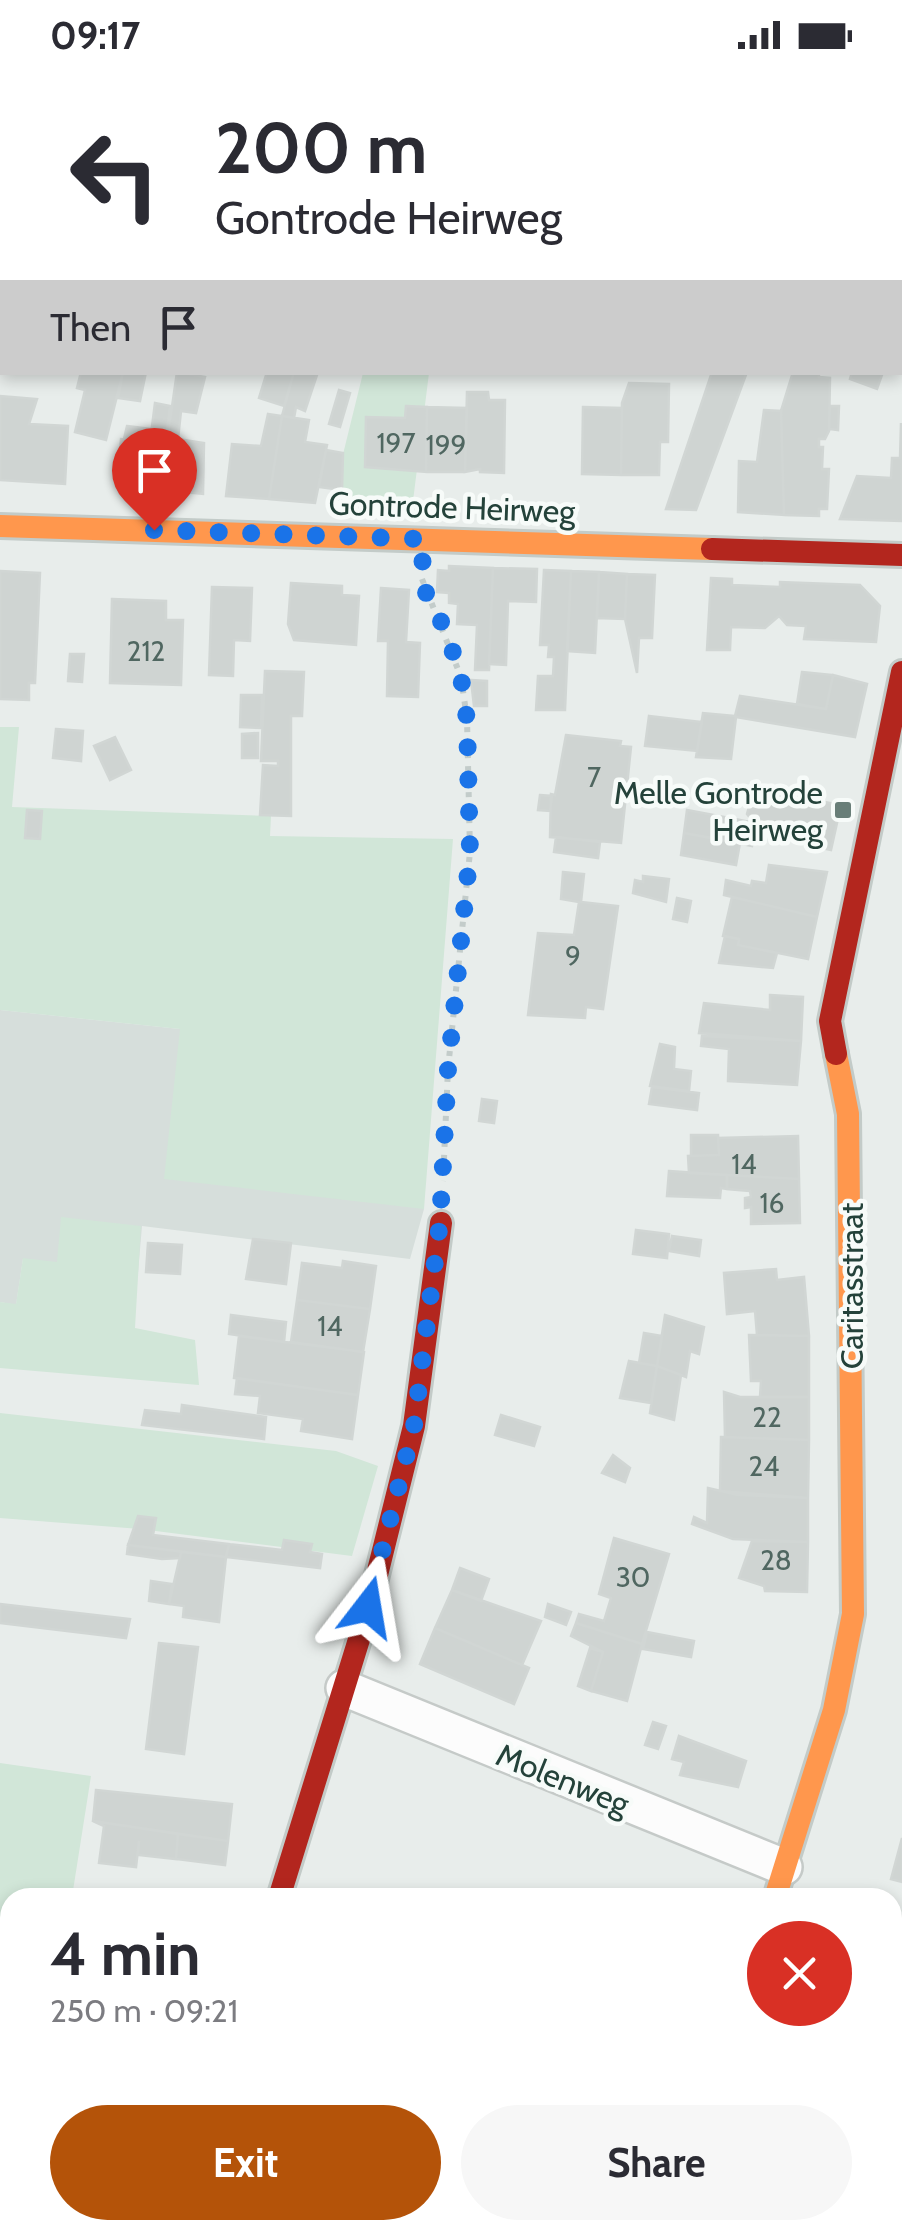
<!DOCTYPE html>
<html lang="en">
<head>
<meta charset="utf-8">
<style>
  body { margin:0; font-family:Cabin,sans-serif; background:#f7f7f7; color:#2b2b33; height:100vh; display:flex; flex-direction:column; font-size:38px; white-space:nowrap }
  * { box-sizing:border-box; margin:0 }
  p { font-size:32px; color:#7c7c81 }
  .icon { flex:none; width:55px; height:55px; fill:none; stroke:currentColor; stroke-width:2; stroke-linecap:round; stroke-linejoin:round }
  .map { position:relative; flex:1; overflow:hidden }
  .sheet { position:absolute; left:0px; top:1818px; width:902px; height:352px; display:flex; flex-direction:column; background:#fff; border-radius:30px 30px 0 0; box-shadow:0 5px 15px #0003 }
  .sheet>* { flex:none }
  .banner { position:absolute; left:0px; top:0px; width:902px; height:305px; box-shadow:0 5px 15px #0003; background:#fff; color:#2b2b33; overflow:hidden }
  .pin { position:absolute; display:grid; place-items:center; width:85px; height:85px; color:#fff; margin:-102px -42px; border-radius:50% 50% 50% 0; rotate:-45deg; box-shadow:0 0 10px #0007 }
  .pin .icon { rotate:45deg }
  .me { position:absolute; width:110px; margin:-55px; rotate:14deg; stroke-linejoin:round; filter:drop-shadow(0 0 8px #0008) }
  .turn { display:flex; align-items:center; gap:35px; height:210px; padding:0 50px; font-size:45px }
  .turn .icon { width:130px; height:130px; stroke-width:2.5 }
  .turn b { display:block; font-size:70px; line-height:85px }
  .then { display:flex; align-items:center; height:95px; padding:0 50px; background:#0003; gap:20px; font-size:38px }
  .round { display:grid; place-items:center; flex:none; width:105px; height:105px; border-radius:52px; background:#f7f7f7 }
  .headline { display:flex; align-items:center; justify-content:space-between; height:170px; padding:0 50px }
  h1 { font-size:60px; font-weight:700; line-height:75px }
  .action { display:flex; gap:20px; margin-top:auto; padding:20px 50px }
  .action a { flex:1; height:115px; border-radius:60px; background:#b45309; color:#fff; font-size:40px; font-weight:700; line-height:115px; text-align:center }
  .action a+a { background:#f7f7f7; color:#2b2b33 }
  .status { display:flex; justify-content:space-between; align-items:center; height:70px; padding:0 50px; background:#fff; direction:ltr }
  .status svg { height:28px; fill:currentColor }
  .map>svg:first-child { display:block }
  .built { fill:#d6dedb }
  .green { fill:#d1e6d8 }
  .building { fill:#cfd4d2; stroke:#d1d6d4; stroke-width:2.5 }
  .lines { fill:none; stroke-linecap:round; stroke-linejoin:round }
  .street-casing { stroke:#c5cac8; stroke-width:40 }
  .slow-casing { stroke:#c3cbc8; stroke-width:28 }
  .jam-casing { stroke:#c3cbc8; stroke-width:28 }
  .path { stroke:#c3ccca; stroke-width:6; stroke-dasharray:5 8; stroke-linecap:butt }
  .street { stroke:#fcfcfc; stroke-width:35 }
  .slow { stroke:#ff974d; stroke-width:22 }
  .jam { stroke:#b3261e; stroke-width:22 }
  .route { stroke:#1a73e8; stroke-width:18; stroke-dasharray:0 32.4 }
  .poi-dot { fill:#697e78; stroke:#f7fbf9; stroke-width:4 }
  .labels { text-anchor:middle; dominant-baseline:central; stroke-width:9; stroke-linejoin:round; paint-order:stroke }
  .number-label { font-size:28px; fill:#506761 }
  .street-label { font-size:32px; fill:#24423a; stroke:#f7fbf9 }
  .poi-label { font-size:32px; fill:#24423a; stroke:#f7fbf9; text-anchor:end }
</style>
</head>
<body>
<div class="status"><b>09:17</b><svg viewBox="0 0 49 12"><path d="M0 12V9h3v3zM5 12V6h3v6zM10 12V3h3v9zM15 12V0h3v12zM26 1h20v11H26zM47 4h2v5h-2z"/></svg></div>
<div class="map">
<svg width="902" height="2169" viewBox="0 0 902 2169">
  <rect width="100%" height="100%" fill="#e8edeb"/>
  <!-- built -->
  <path class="built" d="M 0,940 L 180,959 L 424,1139 L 410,1189 L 142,1156 L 138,1203 L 23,1189 L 16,1235 L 0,1232 Z"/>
  <!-- green -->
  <path class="green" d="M 0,0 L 898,0 L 2,2 L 2,225 Z
    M 363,303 L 429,303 L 412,439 L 331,433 Z
    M 0,657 L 19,657 L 12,737 L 271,746 L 270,766 L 453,769 L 424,1139 L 164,1109 L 180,959 L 0,940 Z
    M 61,1147 L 141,1156 L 135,1258 L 195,1270 L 199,1315 L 0,1298 L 0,1232 L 16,1234 L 23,1188 L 57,1192 Z
    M 0,1343 L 336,1381 L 378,1396 L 352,1486 L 140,1459 L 0,1448 Z
    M 0,1693 L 91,1706 L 72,1827 L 10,1828 L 10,1920 L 0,1918 Z
    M 10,2046 L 10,2160 L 173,2160 L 171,2169 L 0,2169 L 0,2047 Z"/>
  <!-- building -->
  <path class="building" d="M 902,9 L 902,147 L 900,146 Z
    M 900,146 L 902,147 L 902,275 L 900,274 Z
    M 81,302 L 123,302 L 106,370 L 75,362 L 85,320 L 77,318 Z
    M 123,302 L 146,302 L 140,331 L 118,328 Z
    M 177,302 L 205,307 L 196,343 L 181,341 L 178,369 L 204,373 L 203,424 L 160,420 Z
    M 267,302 L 294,302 L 284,336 L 259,328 Z
    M 294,302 L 318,302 L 305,341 L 296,337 L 294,348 L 282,346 Z
    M 712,302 L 747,302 L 696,440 L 666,439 Z
    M 793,302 L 819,302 L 819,307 L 830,308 L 829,361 L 825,369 L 819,369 L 819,377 L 823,377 L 822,399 L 829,399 L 827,439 L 819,439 L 819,446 L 784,445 L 781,341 Z
    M 852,302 L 883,302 L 877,319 L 850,309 Z
    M 629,313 L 669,314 L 668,372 L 660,372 L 659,405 L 621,405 L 622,333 Z
    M 339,320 L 350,323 L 340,357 L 329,354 Z
    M 467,322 L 488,322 L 489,330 L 505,330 L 504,403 L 480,402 L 480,399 L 465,402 Z
    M 0,326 L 37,329 L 29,354 L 68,356 L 65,414 L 0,410 Z
    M 155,333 L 170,336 L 160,420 L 117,417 L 121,369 L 150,372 Z
    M 406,336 L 427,337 L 426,402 L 365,397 L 366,347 L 405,348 Z
    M 830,336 L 839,336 L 838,360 L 829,359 Z
    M 427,337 L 467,338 L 465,402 L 426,402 Z
    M 583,337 L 622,338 L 621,405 L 582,404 Z
    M 764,340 L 781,341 L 784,445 L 738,442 L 739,391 L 757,392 Z
    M 268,344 L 282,346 L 269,429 L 226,426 L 232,374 L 261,376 Z
    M 282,346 L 309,350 L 305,372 L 327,375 L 315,433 L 269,429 Z
    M 901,353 L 902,451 L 840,449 L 857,406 L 891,408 L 892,388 L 900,388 Z
    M 127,356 L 152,359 L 150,372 L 124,369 Z
    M 326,380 L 343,383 L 342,420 L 319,417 Z
    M 449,496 L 493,498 L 489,600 L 475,600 L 477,555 L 457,554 L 458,534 L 449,533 L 449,523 L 437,522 L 438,500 L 449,501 Z
    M 493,498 L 537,499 L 536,532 L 508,531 L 506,595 L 489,594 Z
    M 544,500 L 571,501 L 565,640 L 536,640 L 538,606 L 553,606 L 554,587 L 548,587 L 549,575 L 540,575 Z
    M 0,501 L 40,503 L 35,613 L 29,613 L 29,630 L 0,629 Z
    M 571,501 L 599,502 L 595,583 L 567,581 Z
    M 599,502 L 627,504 L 625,549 L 597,548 Z
    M 627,504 L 655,505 L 652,568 L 639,568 L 637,603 L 625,549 Z
    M 711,508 L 732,509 L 732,515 L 780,517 L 780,512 L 860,515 L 880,536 L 876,572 L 804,569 L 806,556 L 787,555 L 779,546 L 765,558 L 731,557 L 730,580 L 707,580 Z
    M 291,513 L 342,516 L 342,525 L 359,526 L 356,575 L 294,570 L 288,554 Z
    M 212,517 L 252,518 L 250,571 L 234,570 L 233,606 L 209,605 Z
    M 381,518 L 409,520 L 406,572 L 420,573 L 418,627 L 387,626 L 388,571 L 378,571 Z
    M 112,529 L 166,531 L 166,550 L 183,550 L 181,615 L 110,613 Z
    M 70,584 L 84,584 L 82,612 L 68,611 Z
    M 265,601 L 304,602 L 302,646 L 291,646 L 291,746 L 260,745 L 263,695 L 278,696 L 278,691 L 261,691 Z
    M 802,602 L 833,605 L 826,639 L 797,634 Z
    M 833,605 L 867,614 L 855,667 L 736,647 L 731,689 L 696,687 L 703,643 L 735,646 L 740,626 L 826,639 Z
    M 471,610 L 487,611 L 487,636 L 474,636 Z
    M 241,625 L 262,625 L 261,658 L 240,657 Z
    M 649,646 L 702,652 L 697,681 L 645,676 Z
    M 56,659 L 83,661 L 81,691 L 53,688 Z
    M 258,663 L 258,688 L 242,688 L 242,664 Z
    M 566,665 L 621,671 L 620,676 L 631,677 L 621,773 L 550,767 L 551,724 L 555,725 Z
    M 115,667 L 131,700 L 110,710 L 94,676 Z
    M 754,719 L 841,735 L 831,780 L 799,773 L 802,759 L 751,749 L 747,744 Z
    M 540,725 L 552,726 L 550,741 L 538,740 Z
    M 27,740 L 42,741 L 40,769 L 25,768 Z
    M 687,740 L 756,753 L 752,776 L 684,763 Z
    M 684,763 L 740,773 L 736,795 L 681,785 Z
    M 556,767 L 600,772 L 598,788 L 554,782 Z
    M 769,795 L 827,802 L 817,847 L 724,825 L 726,810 L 751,816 L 752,811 L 766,813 Z
    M 563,802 L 584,804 L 581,832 L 618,836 L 603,939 L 586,937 L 585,948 L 528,945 L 538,863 L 574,865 L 579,832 L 561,829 Z
    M 643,806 L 669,809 L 666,832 L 633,823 L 635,810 L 643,812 Z
    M 732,827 L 817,847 L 808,889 L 738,875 L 739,869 L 723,866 Z
    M 677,828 L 691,831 L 687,852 L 673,849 Z
    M 725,866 L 739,869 L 738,875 L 777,883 L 773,898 L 719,893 Z
    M 770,925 L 803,927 L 801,971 L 699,963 L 704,933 L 770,940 Z
    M 702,966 L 801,971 L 797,1015 L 728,1011 L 729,979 L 701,976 Z
    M 660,974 L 675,977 L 674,999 L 691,1001 L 689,1021 L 650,1016 Z
    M 652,1017 L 699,1023 L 697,1040 L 649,1034 Z
    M 482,1029 L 497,1031 L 494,1053 L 479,1051 Z
    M 691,1065 L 718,1065 L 719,1085 L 691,1086 Z
    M 798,1066 L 799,1109 L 689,1103 L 688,1086 L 719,1085 L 718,1068 Z
    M 669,1101 L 727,1105 L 727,1119 L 721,1118 L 720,1128 L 667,1126 Z
    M 727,1105 L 799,1109 L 800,1153 L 751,1154 L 751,1137 L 745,1138 L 745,1128 L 751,1127 L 750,1121 L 727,1119 Z
    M 636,1160 L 669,1164 L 667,1188 L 633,1184 Z
    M 672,1166 L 701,1170 L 699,1186 L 669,1181 Z
    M 253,1169 L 291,1173 L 286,1214 L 246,1209 Z
    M 148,1173 L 182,1175 L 180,1204 L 146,1202 Z
    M 343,1191 L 376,1196 L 370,1239 L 297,1230 L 302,1193 L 342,1198 Z
    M 776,1199 L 777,1210 L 804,1207 L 809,1266 L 757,1265 L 755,1241 L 727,1244 L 724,1203 Z
    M 297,1230 L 370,1239 L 363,1282 L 291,1272 Z
    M 231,1245 L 286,1252 L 284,1272 L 229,1264 Z
    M 665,1245 L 704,1257 L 699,1284 L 690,1281 L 686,1307 L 657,1296 Z
    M 644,1263 L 662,1266 L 657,1296 L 639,1293 Z
    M 749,1265 L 809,1266 L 809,1327 L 760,1327 L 761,1311 L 751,1311 Z
    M 239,1266 L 364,1282 L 358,1325 L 234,1308 Z
    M 629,1291 L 657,1296 L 651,1333 L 620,1328 Z
    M 657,1296 L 681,1305 L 674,1350 L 650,1343 Z
    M 237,1308 L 358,1325 L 352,1369 L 301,1361 L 303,1349 L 258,1343 L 260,1326 L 235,1324 Z
    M 724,1322 L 740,1327 L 809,1327 L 809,1370 L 725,1367 Z
    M 182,1335 L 266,1347 L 264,1369 L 142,1355 L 145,1340 L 181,1344 Z
    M 501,1345 L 540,1357 L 534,1376 L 495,1365 Z
    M 721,1367 L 809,1370 L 808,1428 L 720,1421 Z
    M 613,1385 L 630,1398 L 625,1412 L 602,1403 Z
    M 708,1418 L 738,1425 L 808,1428 L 808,1472 L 733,1469 L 692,1454 L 694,1447 L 707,1453 Z
    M 138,1446 L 156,1448 L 153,1465 L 229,1474 L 226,1487 L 128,1475 Z
    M 614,1468 L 669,1484 L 642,1574 L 576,1553 L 579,1544 L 604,1551 L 611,1528 L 599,1524 Z
    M 284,1470 L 312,1474 L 310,1482 L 322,1484 L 320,1498 L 226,1487 L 229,1474 L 282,1480 Z
    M 752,1471 L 808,1472 L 807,1522 L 765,1521 L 764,1516 L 739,1508 Z
    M 128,1475 L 176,1481 L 181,1482 L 180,1488 L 162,1489 L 127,1484 Z
    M 181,1482 L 226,1487 L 219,1552 L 183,1547 L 184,1536 L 169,1534 Z
    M 460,1498 L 489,1509 L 481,1531 L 452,1520 Z
    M 151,1511 L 172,1514 L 169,1534 L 149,1531 Z
    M 452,1520 L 541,1551 L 522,1595 L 435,1558 Z
    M 0,1534 L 130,1549 L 126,1568 L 0,1553 Z
    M 548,1534 L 571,1542 L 566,1555 L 545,1547 Z
    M 576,1553 L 642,1574 L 627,1631 L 591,1621 L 603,1582 L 571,1566 Z
    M 435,1558 L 529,1598 L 514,1634 L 420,1594 Z
    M 647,1562 L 694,1571 L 691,1587 L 643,1579 Z
    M 159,1573 L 198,1577 L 184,1684 L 146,1679 Z
    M 590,1578 L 603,1582 L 591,1621 L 578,1616 Z
    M 653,1652 L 666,1656 L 658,1679 L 645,1675 Z
    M 679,1666 L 746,1691 L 738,1717 L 680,1705 L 684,1692 L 672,1689 Z
    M 96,1720 L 232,1734 L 228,1771 L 93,1751 Z
    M 93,1751 L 178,1764 L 176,1789 L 138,1785 L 139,1771 L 136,1797 L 99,1793 L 104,1756 Z
    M 178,1764 L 228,1771 L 225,1795 L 176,1789 Z
    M 902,1768 L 902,1812 L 891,1809 Z
    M 892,1856 L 902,1859 L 902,1914 L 892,1912 Z
    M 892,1962 L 902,1965 L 902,2011 L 892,2009 Z"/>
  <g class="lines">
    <defs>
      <path id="street" d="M 344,1618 L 784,1797
        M 672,2169 L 674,2160"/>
      <path id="slow" d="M 0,456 L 712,479
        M 775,1828 L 834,1640 L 853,1544 L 848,1044 L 836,984"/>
      <path id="jam" d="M 712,479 L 902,485
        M 836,984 L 830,951 L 902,602
        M 279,1828 L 369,1537 L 414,1356 L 441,1153"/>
    </defs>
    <!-- street casing -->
    <use href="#street" class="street-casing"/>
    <!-- slow casing -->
    <use href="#slow" class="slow-casing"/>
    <!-- jam casing -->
    <use href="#jam" class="jam-casing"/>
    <!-- path -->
    <path class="path" d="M 422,509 L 461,607 L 467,649 L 470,782 L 448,999 L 443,1111"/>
    <!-- street -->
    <use href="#street" class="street"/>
    <!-- slow -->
    <use href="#slow" class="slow"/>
    <!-- jam -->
    <use href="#jam" class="jam"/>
  </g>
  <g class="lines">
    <!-- route -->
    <path class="route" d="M 154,460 L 423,469 L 422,515 L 446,561 L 461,607 L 467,650 L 470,782 L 448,999 L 440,1152 L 414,1356 L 368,1537"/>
  </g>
  <!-- markers -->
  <rect class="poi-dot" x="833" y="730" width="20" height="20" rx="5"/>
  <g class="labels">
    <!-- number labels -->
    <g class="number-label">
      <text x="396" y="373">197</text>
      <text x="446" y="375">199</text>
      <text x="146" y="581">212</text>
      <text x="594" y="707">7</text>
      <text x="573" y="886">9</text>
      <text x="744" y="1094">14</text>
      <text x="772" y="1133">16</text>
      <text x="330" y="1256">14</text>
      <text x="767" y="1347">22</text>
      <text x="764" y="1396">24</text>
      <text x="776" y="1490">28</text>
      <text x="633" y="1507">30</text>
    </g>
    <!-- street labels -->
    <g class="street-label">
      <text transform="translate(452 437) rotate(2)">Gontrode Heirweg</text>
      <text transform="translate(851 1216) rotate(-90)">Caritasstraat</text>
      <text transform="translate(563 1709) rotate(22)">Molenweg</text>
    </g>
    <!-- poi labels -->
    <g class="poi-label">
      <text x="823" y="722">Melle Gontrode<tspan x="823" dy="37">Heirweg</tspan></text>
    </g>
  </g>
</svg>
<div class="pin" style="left:154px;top:460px;background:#d93025"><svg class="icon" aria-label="arrive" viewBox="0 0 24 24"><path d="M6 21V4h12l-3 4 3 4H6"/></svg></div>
<svg class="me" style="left:368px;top:1537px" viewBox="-20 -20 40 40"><path d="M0-17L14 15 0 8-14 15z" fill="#1a73e8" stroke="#fff" stroke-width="4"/></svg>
<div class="banner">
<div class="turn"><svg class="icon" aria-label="left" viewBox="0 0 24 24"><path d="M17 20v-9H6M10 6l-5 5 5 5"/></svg><div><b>200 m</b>Gontrode Heirweg</div></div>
<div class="then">Then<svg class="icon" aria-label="arrive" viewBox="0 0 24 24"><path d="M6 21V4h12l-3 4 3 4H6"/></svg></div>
</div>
<section class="sheet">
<div class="headline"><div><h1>4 min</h1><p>250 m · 09:21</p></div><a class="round" style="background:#d93025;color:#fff"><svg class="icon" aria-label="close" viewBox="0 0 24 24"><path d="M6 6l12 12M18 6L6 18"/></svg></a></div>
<div class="action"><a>Exit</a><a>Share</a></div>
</section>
</div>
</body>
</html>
